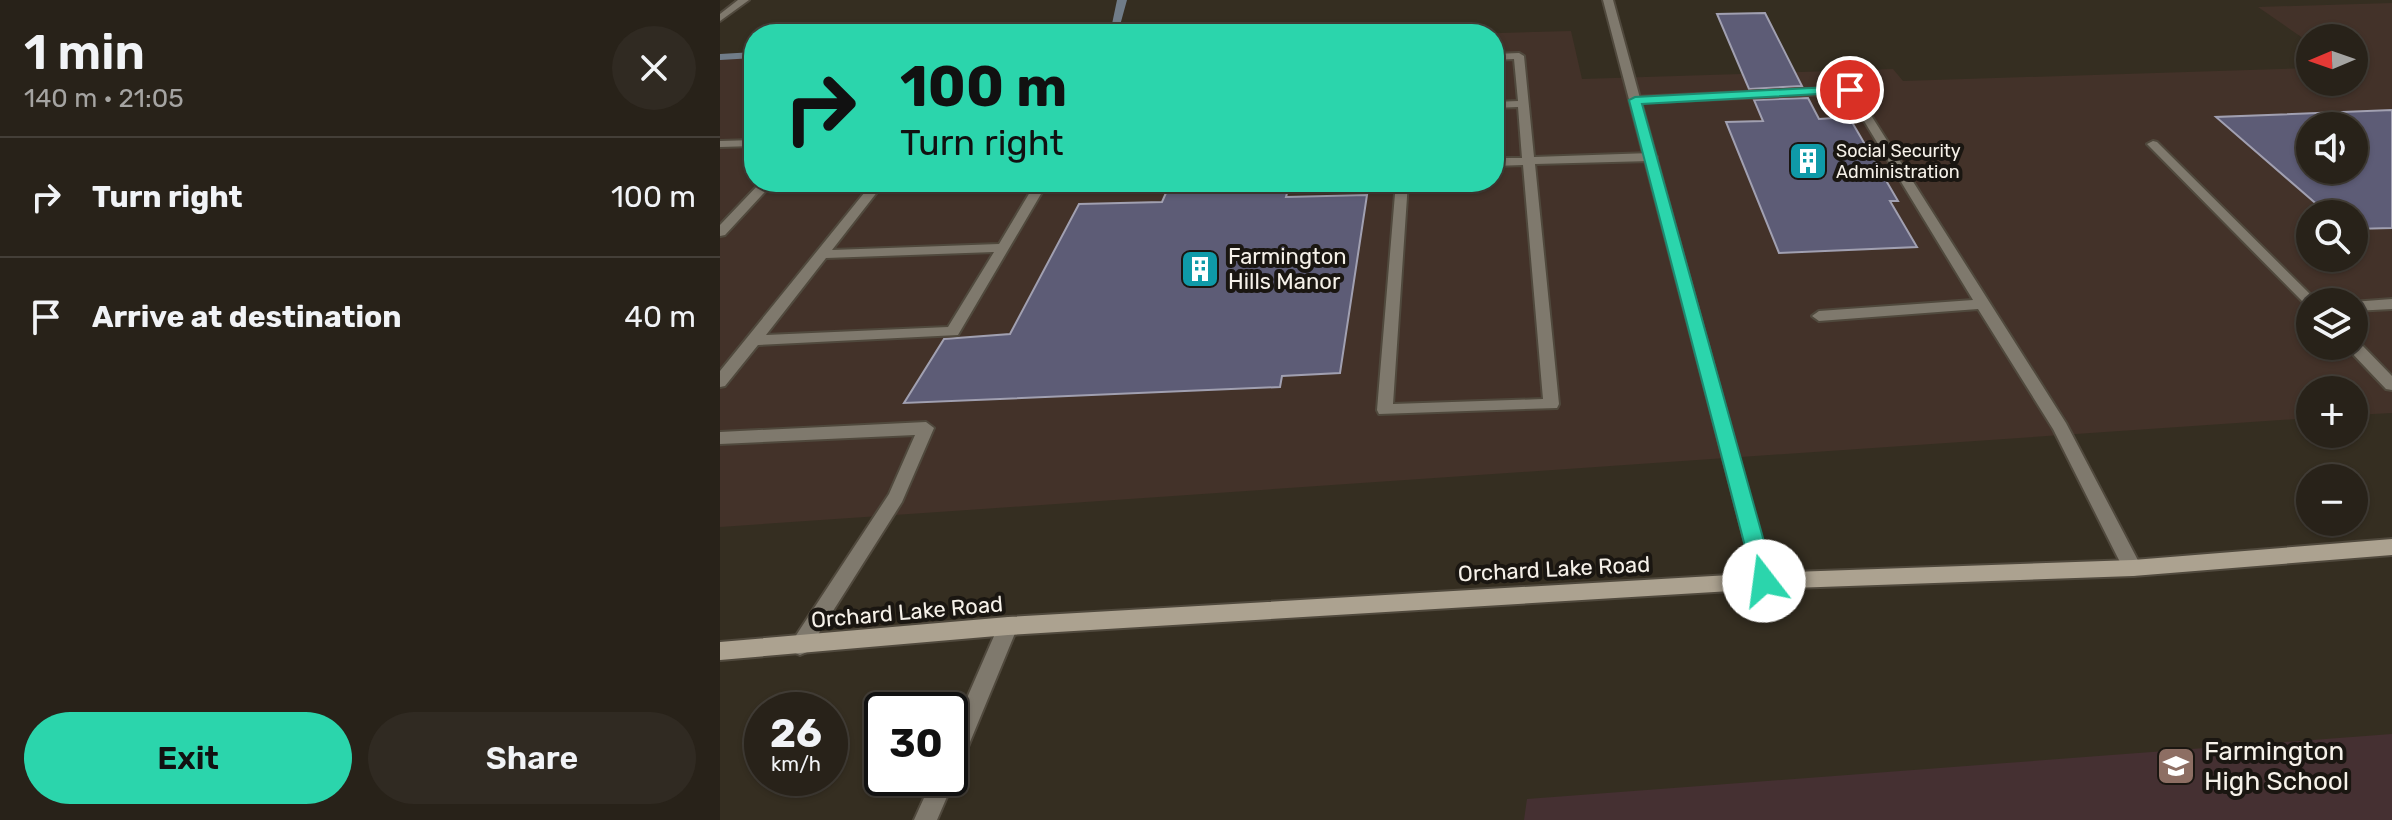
<!DOCTYPE html>
<html lang="en">
<head>
<meta charset="utf-8">
<style>
  body { margin:0; font-family:Rubik,sans-serif; background:#302a22; color:#f1f3f6; height:100vh; display:flex; flex-direction:column; font-size:30px; white-space:nowrap }
  * { box-sizing:border-box; margin:0 }
  p { font-size:26px; color:#a5a4a2 }
  .icon { flex:none; width:44px; height:44px; fill:none; stroke:currentColor; stroke-width:2; stroke-linecap:round; stroke-linejoin:round }
  .map { position:relative; flex:1; overflow:hidden }
  .sheet { display:flex; flex-direction:column; background:#282219; width:720px }
  .sheet>* { flex:none }
  .banner { position:absolute; left:24px; top:24px; width:760px; height:168px; border-radius:32px; box-shadow:0 2px 6px #0004,0 0 0 2px #443f38; background:#2bd5ac; color:#111; overflow:hidden }
  .needle { width:52px; rotate:268deg }
  .tools { position:absolute; left:1576px; top:24px; display:grid; gap:16px }
  .tools a { display:grid; place-items:center; width:72px; height:72px; border-radius:50%; background:#282219; box-shadow:0 2px 6px #0004,0 0 0 2px #443f38; font-size:40px }
  .speed { position:absolute; left:24px; top:692px; display:flex; gap:16px; font-size:40px; font-weight:700; text-align:center }
  .speed>* { display:grid; place-content:center; width:104px; height:104px; border-radius:50%; background:#282219; box-shadow:0 2px 6px #0004,0 0 0 2px #443f38; line-height:1 }
  .speed small { font-size:20px; font-weight:400 }
  .speed .limit { border:4px solid #111; border-radius:12px; background:#fff; color:#111 }
  .pin { position:absolute; display:grid; place-items:center; width:68px; height:68px; color:#fff; margin:-34px; border:4px solid #fff; border-radius:50%; box-shadow:0 2px 8px #0007 }
  .me { position:absolute; width:88px; margin:-44px; rotate:345deg; stroke-linejoin:round; filter:drop-shadow(0 0 6px #0008) }
  .turn { display:flex; align-items:center; gap:28px; height:168px; padding:0 24px; font-size:36px }
  .turn .icon { width:104px; height:104px; stroke-width:2.5 }
  .turn b { display:block; font-size:56px; line-height:68px }
  .round { display:grid; place-items:center; flex:none; width:84px; height:84px; border-radius:42px; background:#302a22 }
  .summary { display:flex; align-items:center; justify-content:space-between; height:136px; padding:0 24px }
  h1 { font-size:48px; font-weight:600; line-height:60px }
  .button { display:flex; gap:16px; margin-top:auto; padding:16px 24px }
  .button a { flex:1; height:92px; border-radius:48px; background:#2bd5ac; color:#111; font-size:32px; font-weight:600; line-height:92px; text-align:center }
  .button a+a { background:#302a22; color:#f1f3f6 }
  ul { padding:0; list-style:none }
  li { display:flex; align-items:center; gap:24px; height:120px; padding:0 24px; border-top:2px solid #443f38 }
  li div { flex:1 }
  li b { display:block; font-size:30px }
  li em { font-style:normal }
  main { display:flex; flex:1; min-height:0 }
  .map>svg:first-child { display:block }
  .commercial { fill:#433229; fill-rule:evenodd }
  .education { fill:#453032 }
  .lines { fill:none; stroke-linecap:round; stroke-linejoin:round }
  .stream { fill:#707c88; fill-rule:evenodd }
  .building { fill:#5d5c76; stroke:#a1a0b1; stroke-width:2; fill-rule:evenodd }
  .service-casing { stroke:#50493d; stroke-width:4 }
  .minor-casing { stroke:#50493d; stroke-width:4 }
  .secondary-casing { stroke:#50493d; stroke-width:4 }
  .service { fill:#7f796d; fill-rule:evenodd }
  .minor { fill:#7f796d; fill-rule:evenodd }
  .secondary { fill:#aca290; fill-rule:evenodd }
  .route { fill:#2bd5ac; stroke:#1c8a70; stroke-width:2 }
  .labels { text-anchor:middle; dominant-baseline:central; stroke-width:8; stroke-linejoin:round; paint-order:stroke }
  .far-poi-label { font-size:18px; fill:#f6f1e9; stroke:#1a1611; text-anchor:start }
  .poi-label { font-size:22px; fill:#f6f1e9; stroke:#1a1611; text-anchor:start }
  .street-label { font-size:22px; fill:#f6f1e9; stroke:#1a1611 }
  .near-poi-label { font-size:26px; fill:#f6f1e9; stroke:#1a1611; text-anchor:start }
</style>
</head>
<body>
<main>
<section class="sheet">
<div class="summary"><div><h1>1 min</h1><p>140 m · 21:05</p></div><a class="round"><svg class="icon" aria-label="close" viewBox="0 0 24 24"><path d="M6 6l12 12M18 6L6 18"/></svg></a></div>
<ul>
<li><svg class="icon" aria-label="right" viewBox="0 0 24 24"><path d="M7 20v-9h11M14 6l5 5-5 5"/></svg><div><b>Turn right</b></div><em>100 m</em></li>
<li><svg class="icon" aria-label="arrive" viewBox="0 0 24 24"><path d="M6 21V4h12l-3 4 3 4H6"/></svg><div><b>Arrive at destination</b></div><em>40 m</em></li>
</ul>
<div class="button"><a>Exit</a><a>Share</a></div>
</section>
<div class="map">
<svg width="1672" height="820" viewBox="0 0 1672 820">
  <rect width="100%" height="100%" fill="#352e21"/>
  <!-- commercial -->
  <path class="commercial" d="M 1672,3 L 1672,413 L 1634,415 L 1634,390 L 1590,390 L 1590,418 L 0,527 L 0,56 L 34,55 L 34,182 L 774,182 L 774,34 L 748,34 L 851,31 L 862,79 L 1173,69 L 1183,81 L 1590,68 L 1590,82 L 1634,82 L 1634,38 L 1590,38 L 1590,43 L 1538,7 ZM 1590,126 L 1634,126 L 1634,170 L 1590,170 ZM 1590,214 L 1634,214 L 1634,258 L 1590,258 ZM 1590,302 L 1634,302 L 1634,346 L 1590,346 Z"/>
  <!-- education -->
  <path class="education" d="M 1672,734 L 1672,820 L 804,820 L 807,799 Z"/>
  <g class="lines">
    <!-- stream -->
    <path class="stream" d="M 397,0 L 407,0 L 399,29 L 340,34 L 295,34 L 300,31 L 392,24 Z
      M 34,52 L 34,58 L 0,60 L 0,54 Z"/>
  </g>
  <!-- building -->
  <path class="building" d="M 1045,13 L 1082,86 L 1029,89 L 997,14 Z
    M 1088,98 L 1099,119 L 1129,117 L 1178,201 L 1170,201 L 1197,247 L 1059,253 L 1006,122 L 1043,121 L 1034,100 Z
    M 1672,110 L 1672,228 L 1634,229 L 1634,214 L 1608,214 L 1496,117 ZM 1590,126 L 1634,126 L 1634,170 L 1590,170 Z
    M 570,182 L 566,197 L 647,195 L 620,373 L 562,376 L 560,387 L 184,403 L 224,339 L 290,334 L 359,204 L 442,202 L 449,186 Z"/>
  <g class="lines">
    <defs>
      <path id="service" d="M 799,53 L 804,56 L 814,157 L 931,153 L 937,157 L 931,161 L 815,164 L 839,404 L 837,408 L 659,414 L 657,410 L 676,182 L 688,182 L 673,404 L 823,399 L 803,165 L 774,166 L 774,158 L 802,158 L 798,107 L 774,108 L 774,102 L 798,101 L 794,59 L 774,60 L 774,54 Z
        M 1130,87 L 1135,90 L 1346,423 L 1422,568 L 1420,574 L 1413,576 L 1406,574 L 1333,429 L 1258,309 L 1099,321 L 1092,316 L 1099,311 L 1253,300 L 1127,93 L 915,103 L 910,100 L 915,97 Z
        M 34,140 L 34,146 L 0,147 L 0,141 Z
        M 1433,141 L 1437,142 L 1598,302 L 1590,302 L 1590,306 L 1586,305 L 1429,146 L 1427,144 Z
        M 41,182 L 54,182 L 5,235 L 0,236 L 0,225 Z
        M 153,182 L 165,182 L 112,250 L 279,244 L 316,182 L 328,182 L 238,335 L 38,345 L 5,386 L 0,387 L 0,371 ZM 274,252 L 228,327 L 46,335 L 106,258 Z
        M 1672,299 L 1672,309 L 1634,311 L 1634,302 L 1632,302 Z
        M 1634,341 L 1639,342 L 1672,376 L 1672,390 L 1666,389 L 1629,350 L 1627,346 L 1634,346 Z
        M 206,422 L 214,428 L 182,502 L 87,652 L 80,655 L 73,652 L 70,646 L 73,640 L 169,494 L 195,435 L 0,444 L 0,432 Z"/>
      <path id="minor" d="M 18,0 L 29,0 L 0,21 L 0,14 Z
        M 883,0 L 893,0 L 1053,581 L 1051,587 L 1044,589 L 1037,587 L 1035,581 Z
        M 288,617 L 295,620 L 298,626 L 238,771 L 233,773 L 235,778 L 217,820 L 194,820 L 213,778 L 230,778 L 230,737 L 281,620 Z"/>
      <path id="secondary" d="M 1672,539 L 1672,555 L 1413,576 L 1044,589 L 288,635 L 0,660 L 0,642 L 288,617 L 1044,573 L 1413,560 Z"/>
    </defs>
    <!-- service casing -->
    <use href="#service" class="service-casing"/>
    <!-- minor casing -->
    <use href="#minor" class="minor-casing"/>
    <!-- secondary casing -->
    <use href="#secondary" class="secondary-casing"/>
    <!-- service -->
    <use href="#service" class="service"/>
    <!-- minor -->
    <use href="#minor" class="minor"/>
    <!-- secondary -->
    <use href="#secondary" class="secondary"/>
  </g>
  <!-- route -->
  <path class="route" d="M 1130,86 L 1136,90 L 1134,92 L 922,104 L 1055,581 L 1052,587 L 1044,590 L 1037,587 L 1034,581 L 909,100 L 915,97 Z"/>
  <!-- icons -->
  <defs>
    <symbol id="building-square" viewBox="-11 -11 22 22"><rect x="-9" y="-9" width="18" height="18" rx="4" fill="#0f9aa8" stroke="#1a1611"/><path d="M-4-6H4V6H1V3H-1V6H-4ZM-2.5-4.3h1.7v1.8h-1.7ZM.8-4.3h1.7v1.8H.8ZM-2.5-1h1.7V.8h-1.7ZM.8-1h1.7V.8H.8Z" fill="#fff"/></symbol>
    <symbol id="school-square" viewBox="-11 -11 22 22"><rect x="-9" y="-9" width="18" height="18" rx="4" fill="#8d6e63" stroke="#1a1611"/><path d="M0-5L7-2L0 1L-7-2ZM-4 1L0 2.5L4 1V4Q0 6-4 4Z" fill="#fff"/></symbol>
  </defs>
  <g fill-rule="evenodd">
    <use href="#building-square" x="1066" y="139" width="44" height="44"/>
    <use href="#building-square" x="458" y="247" width="44" height="44"/>
    <use href="#school-square" x="1434" y="744" width="44" height="44"/>
  </g>
  <g class="labels">
    <!-- far-poi labels -->
    <g class="far-poi-label">
      <text x="1116" y="151">Social Security<tspan x="1116" dy="21">Administration</tspan></text>
    </g>
    <!-- poi labels -->
    <g class="poi-label">
      <text x="508" y="256">Farmington<tspan x="508" dy="25">Hills Manor</tspan></text>
    </g>
    <!-- street labels -->
    <g class="street-label">
      <text transform="translate(834 569) rotate(-3)">Orchard Lake Road</text>
      <text transform="translate(187 612) rotate(-5)">Orchard Lake Road</text>
    </g>
    <!-- near-poi labels -->
    <g class="near-poi-label">
      <text x="1484" y="751">Farmington<tspan x="1484" dy="30">High School</tspan></text>
    </g>
  </g>
</svg>
<div class="tools">
<a><svg class="needle" viewBox="-14 -14 28 28"><path d="M0-13l5 13h-10z" fill="#e53935"/><path d="M0 13l5-13h-10z" fill="#a5a4a2"/></svg></a>
<a><svg class="icon" aria-label="sound" viewBox="0 0 24 24"><path d="M4 9h4l5-4v14l-5-4H4zM17 9q2 3 0 6"/></svg></a>
<a><svg class="icon" aria-label="search" viewBox="0 0 24 24"><circle cx="10" cy="10" r="6"/><path d="M15 15l6 6"/></svg></a>
<a><svg class="icon" aria-label="layers" viewBox="0 0 24 24"><path d="M12 4l9 5-9 5-9-5zM3 14l9 5 9-5"/></svg></a>
<a>+</a>
<a>−</a>
</div>
<div class="speed"><div>26<small>km/h</small></div><div class="limit">30</div></div>
<div class="pin" style="left:1130px;top:90px;background:#d93025"><svg class="icon" aria-label="arrive" viewBox="0 0 24 24"><path d="M6 21V4h12l-3 4 3 4H6"/></svg></div>
<svg class="me" style="left:1044px;top:581px" viewBox="-20 -20 40 40"><circle r="19" fill="#fff"/><path d="M0-13L10 11 0 6-10 11z" fill="#2bd5ac"/></svg>
<div class="banner">
<div class="turn"><svg class="icon" aria-label="right" viewBox="0 0 24 24"><path d="M7 20v-9h11M14 6l5 5-5 5"/></svg><div><b>100 m</b>Turn right</div></div>
</div>
</div>
</main>
</body>
</html>
